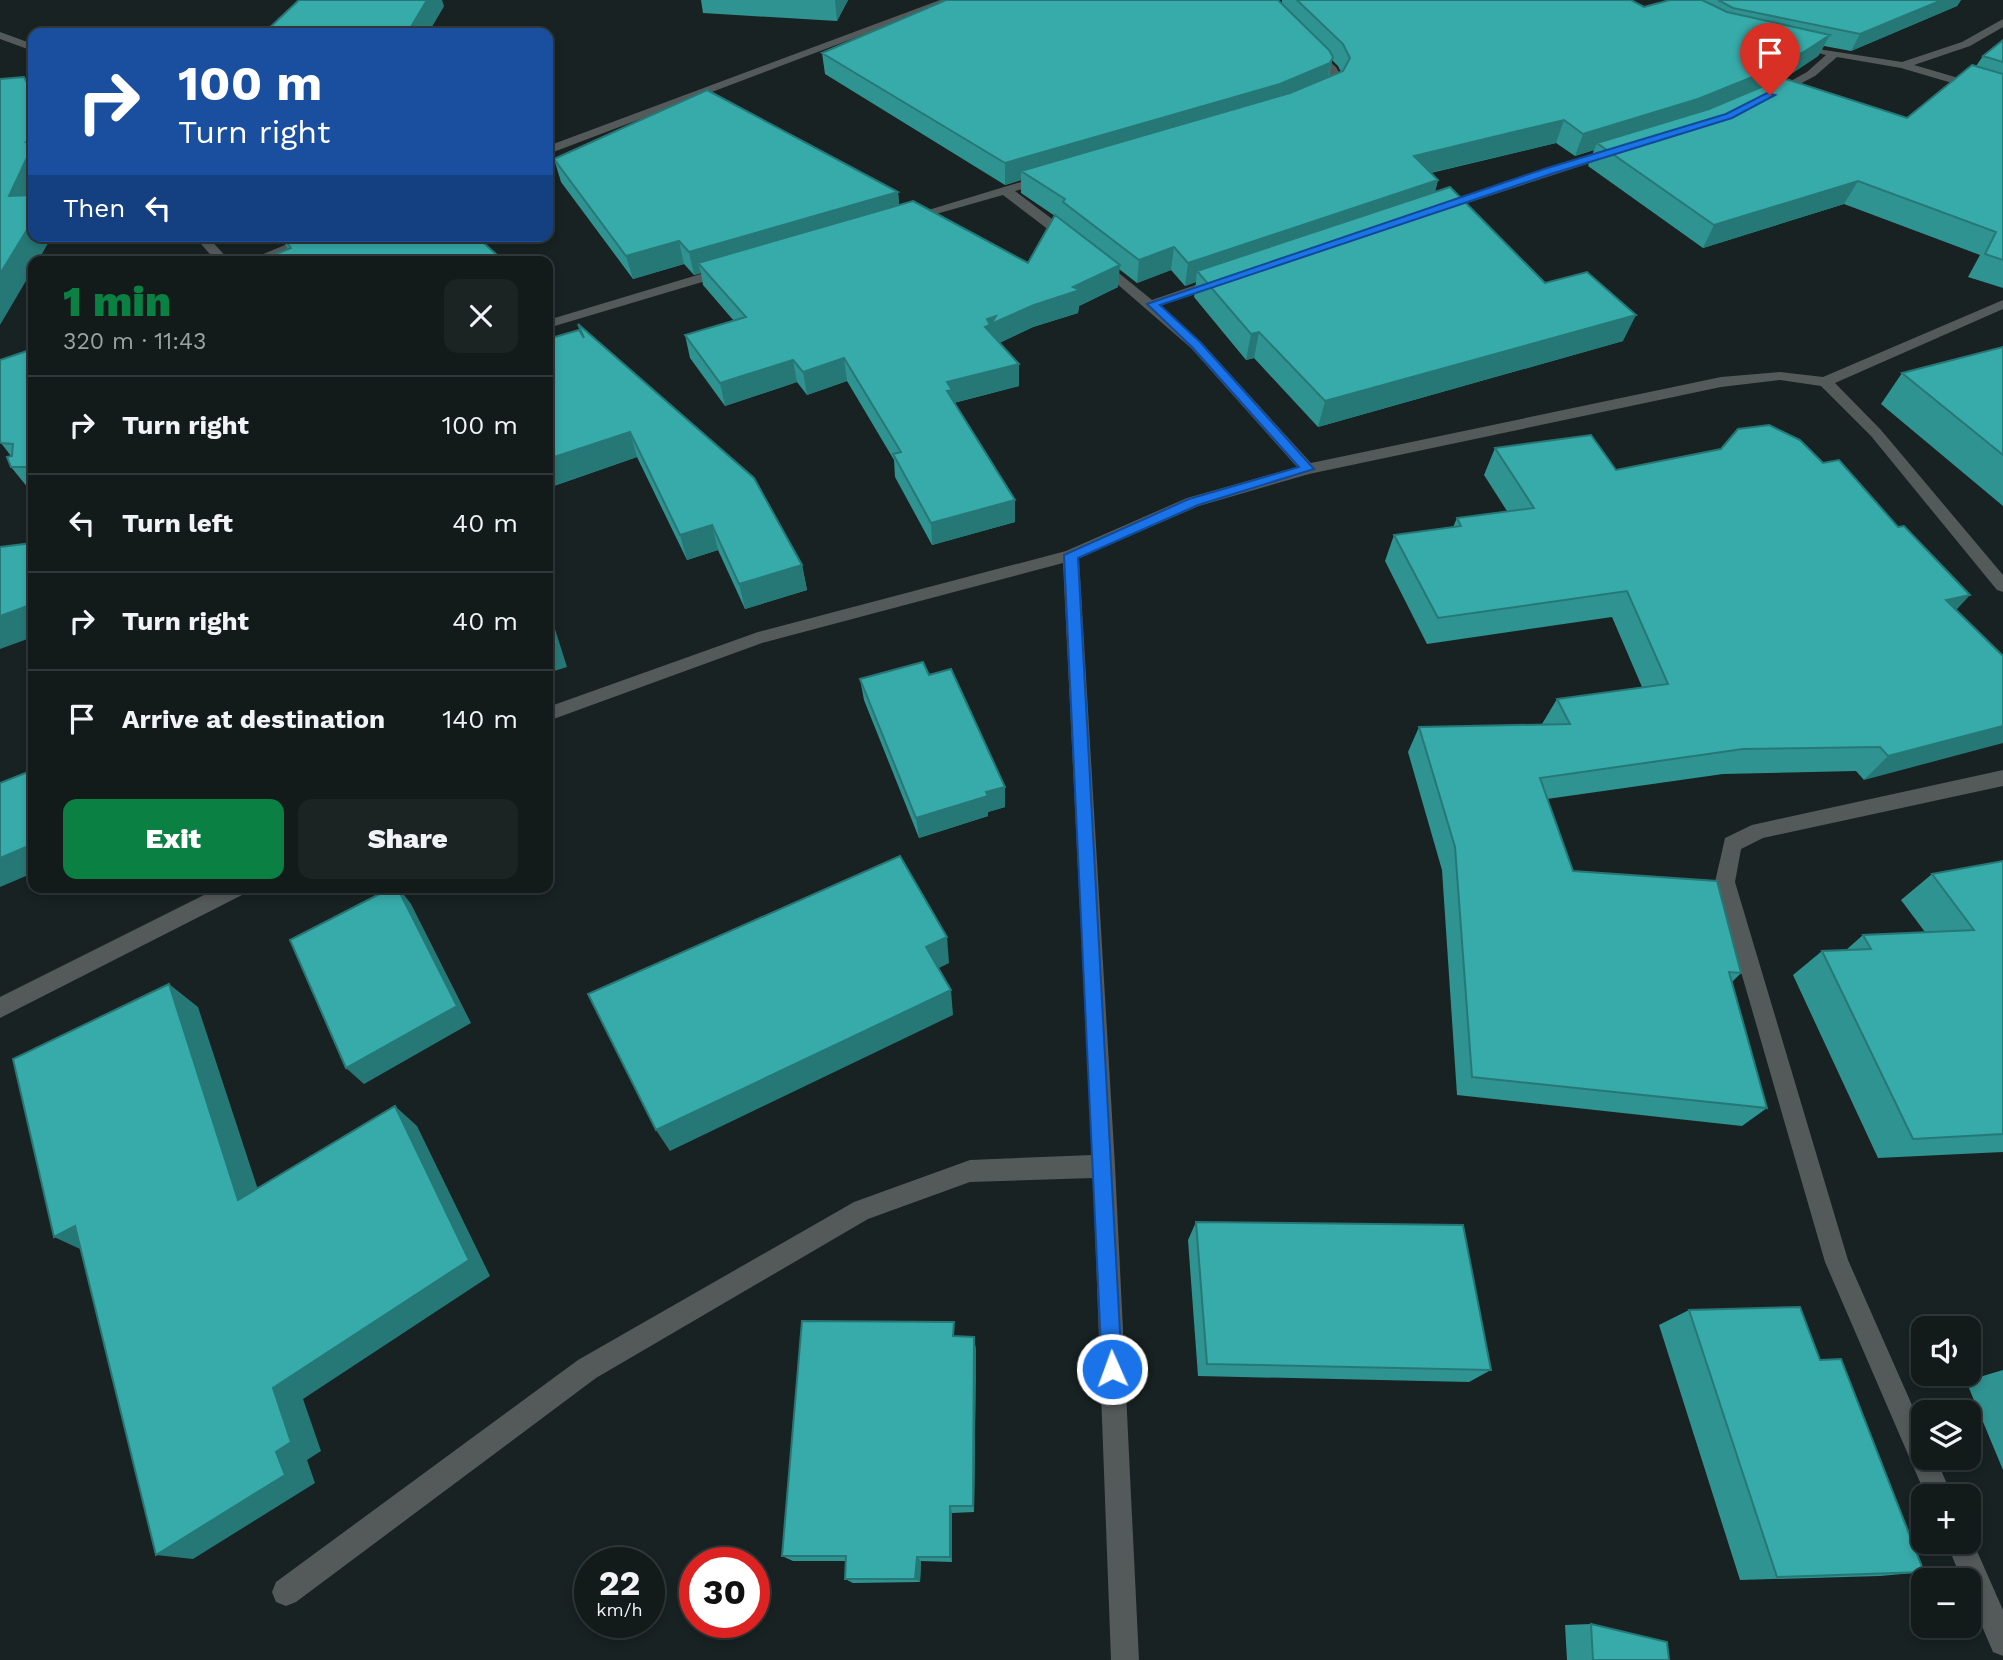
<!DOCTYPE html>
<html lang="en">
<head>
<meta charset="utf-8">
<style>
  body { margin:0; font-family:"Work Sans",sans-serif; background:#1b2323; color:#f1f3f6; height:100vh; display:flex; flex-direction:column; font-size:26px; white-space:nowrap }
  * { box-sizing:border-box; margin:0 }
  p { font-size:23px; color:#9ca1a2 }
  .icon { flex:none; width:38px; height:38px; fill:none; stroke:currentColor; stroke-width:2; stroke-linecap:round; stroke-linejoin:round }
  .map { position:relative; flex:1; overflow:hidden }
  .details { position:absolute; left:28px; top:256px; width:525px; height:637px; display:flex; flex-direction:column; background:#121a1a; border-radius:14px; box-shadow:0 4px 10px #0003,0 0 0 2px #313839 }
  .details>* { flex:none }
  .banner { position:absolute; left:28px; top:28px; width:525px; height:214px; border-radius:14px; box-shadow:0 4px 10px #0003,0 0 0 2px #313839; background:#1a4fa0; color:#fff; overflow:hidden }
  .tools { position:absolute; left:1911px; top:1316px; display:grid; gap:14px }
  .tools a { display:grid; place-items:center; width:70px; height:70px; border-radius:14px; background:#121a1a; box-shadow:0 4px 10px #0003,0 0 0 2px #313839; font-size:35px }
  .speed { position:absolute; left:574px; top:1547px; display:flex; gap:14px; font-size:35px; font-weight:700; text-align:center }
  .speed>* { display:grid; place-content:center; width:91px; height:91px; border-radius:50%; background:#121a1a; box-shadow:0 4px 10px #0003,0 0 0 2px #313839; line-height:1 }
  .speed small { font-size:18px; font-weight:400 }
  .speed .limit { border:10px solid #d22; background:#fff; color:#111 }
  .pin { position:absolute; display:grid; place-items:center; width:60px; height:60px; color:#fff; margin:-72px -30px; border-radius:50% 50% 50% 0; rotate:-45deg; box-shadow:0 0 7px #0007 }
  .pin .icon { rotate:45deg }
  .me { position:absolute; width:77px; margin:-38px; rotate:358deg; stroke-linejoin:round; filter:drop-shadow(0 0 5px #0008) }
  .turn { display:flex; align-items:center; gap:24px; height:147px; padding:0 35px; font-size:32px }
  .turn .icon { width:91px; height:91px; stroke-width:2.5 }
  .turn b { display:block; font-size:49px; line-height:60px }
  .then { display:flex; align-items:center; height:66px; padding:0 35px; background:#0003; gap:14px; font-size:26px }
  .round { display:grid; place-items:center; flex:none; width:74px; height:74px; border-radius:14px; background:#1b2323 }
  .head { display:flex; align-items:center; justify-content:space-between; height:119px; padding:0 35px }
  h1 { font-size:42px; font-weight:800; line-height:52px; color:#0b8043 }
  .primary-button { display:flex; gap:14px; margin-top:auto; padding:14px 35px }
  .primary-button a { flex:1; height:80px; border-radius:14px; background:#0b8043; color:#fff; font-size:28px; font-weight:800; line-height:80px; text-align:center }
  .primary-button a+a { background:#1b2323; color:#f1f3f6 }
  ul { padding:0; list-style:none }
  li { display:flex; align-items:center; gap:21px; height:98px; padding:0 35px; border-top:2px solid #313839 }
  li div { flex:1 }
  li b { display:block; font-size:26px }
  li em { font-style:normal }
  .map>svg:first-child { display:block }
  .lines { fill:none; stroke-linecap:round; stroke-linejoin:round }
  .minor { fill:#545959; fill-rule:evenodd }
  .wall { fill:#2f9391; fill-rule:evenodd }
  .shaded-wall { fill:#267876 }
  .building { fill:#37aba9; stroke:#267876; stroke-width:2 }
  .route { fill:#1a73e8; stroke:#114b97; stroke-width:2 }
</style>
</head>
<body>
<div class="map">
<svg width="2003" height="1660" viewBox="0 0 2003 1660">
  <rect width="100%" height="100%" fill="#182222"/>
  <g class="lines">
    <!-- minor -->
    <path class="minor" d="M 940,0 L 955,0 L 548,154 L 548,146 Z
      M 2003,19 L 2003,27 L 1970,46 L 1914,65 L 2003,91 L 2003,98 L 1901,68 L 1837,57 L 1815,76 L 1777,96 L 1767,94 L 1807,72 L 1826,55 L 1818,53 L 1818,49 L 1902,62 L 1962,42 Z
      M 0,32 L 33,44 L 33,51 L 0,39 Z
      M 1312,46 L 1336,67 L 1343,79 L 1337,91 L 1323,96 L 1317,93 L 1328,87 L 1331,79 L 1307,49 Z
      M 1617,146 L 1623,150 L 1621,153 L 1443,211 L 1433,208 Z
      M 1044,175 L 1050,179 L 1048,182 L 1015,191 L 1076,237 L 1076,243 L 1066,243 L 1003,195 L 908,222 L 902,218 Z
      M 194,236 L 207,236 L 230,261 L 216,261 Z
      M 306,236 L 325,236 L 266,261 L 247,261 Z
      M 1098,256 L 1152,300 L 1213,279 L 1223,279 L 1223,285 L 1159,306 L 1201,342 L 1311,463 L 1721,377 L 1780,372 L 1823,377 L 2003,300 L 2003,309 L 1835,383 L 1881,430 L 2003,575 L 2003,592 L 1997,590 L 1871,436 L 1821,386 L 1780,380 L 1721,387 L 1309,474 L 1199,506 L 1079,558 L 1115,1166 L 1139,1660 L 1111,1660 L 1093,1178 L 970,1182 L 868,1219 L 596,1378 L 296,1602 L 286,1606 L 276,1602 L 272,1592 L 276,1582 L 578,1360 L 854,1202 L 970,1160 L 1092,1155 L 1063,563 L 762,643 L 548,721 L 548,707 L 758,632 L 1066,551 L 1187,498 L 1297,467 L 1191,348 L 1093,263 L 1093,257 Z
      M 724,267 L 731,271 L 729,274 L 548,328 L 548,320 Z
      M 2003,770 L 2003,786 L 1763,838 L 1741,849 L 1735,882 L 1848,1260 L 1923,1430 L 1923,1458 L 1936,1458 L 1952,1496 L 1926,1496 L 1825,1262 L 1715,882 L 1725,838 L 1752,825 Z
      M 220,887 L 249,887 L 246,893 L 0,1018 L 0,997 Z
      M 1969,1533 L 2003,1610 L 2003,1656 L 1993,1652 L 1969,1596 L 1969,1580 L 1962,1580 L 1946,1542 L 1969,1542 Z"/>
  </g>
  <!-- wall -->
  <path class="wall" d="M 701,0 L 848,0 L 837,21 L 703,13 Z
    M 1282,0 L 1631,0 L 1644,7 L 1670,0 L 1961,0 L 1957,6 L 1851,51 L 1824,46 L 1818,56 L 1791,74 L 1784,78 L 1907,118 L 1976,66 L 1983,56 L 2003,40 L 2003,288 L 1968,277 L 1980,255 L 1844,204 L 1703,248 L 1588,166 L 1594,150 L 1575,156 L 1556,143 L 1431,173 L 1438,180 L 1435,192 L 1545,283 L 1623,341 L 1318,427 L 1254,358 L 1246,360 L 1194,297 L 1196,282 L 1185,286 L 1171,270 L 1137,283 L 1119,269 L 1118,287 L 1079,306 L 1078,313 L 1033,327 L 999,343 L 1019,364 L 1019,386 L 954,403 L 1015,522 L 932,545 L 895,477 L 894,460 L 847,381 L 807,395 L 797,382 L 725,406 L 690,358 L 685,335 L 734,321 L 703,285 L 701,273 L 694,275 L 684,264 L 633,279 L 561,182 L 554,159 L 898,192 L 899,205 L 1028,263 L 1055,216 L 1021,193 L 1021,180 L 1005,185 L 825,74 L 822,53 L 1282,3 ZM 1332,60 L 1338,66 L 1341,72 L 1329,77 Z
    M 444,6 L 428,33 L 265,33 L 265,32 Z
    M 277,236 L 476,236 L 288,249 L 284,242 L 282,243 Z
    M 578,324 L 802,565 L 807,590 L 745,609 L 718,550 L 687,560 L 637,457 L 548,488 L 548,339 L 581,334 Z
    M 2003,347 L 2003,506 L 1881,404 L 1902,373 Z
    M 33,349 L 33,494 L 11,467 L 11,456 L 1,443 Z
    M 1495,448 L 1616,470 L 1956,610 L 2003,656 L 1864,780 L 1856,771 L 1723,774 L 1547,799 L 1573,871 L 1741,973 L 1732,982 L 1767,1108 L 1742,1126 L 1457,1095 L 1442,870 L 1408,752 L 1419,727 L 1542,724 L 1557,699 L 1642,687 L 1612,617 L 1427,644 L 1385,561 L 1394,535 L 1453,527 L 1457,518 L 1507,511 L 1484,475 Z
    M 929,675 L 1005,807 L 988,812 L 988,816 L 919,838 L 864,700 L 860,679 Z
    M 2003,861 L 2003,1152 L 1878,1158 L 1793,975 L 1822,951 L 1846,950 L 1863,935 L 1925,932 L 1901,900 L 1932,874 Z
    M 1196,1222 L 1491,1370 L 1469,1382 L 1198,1376 L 1188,1240 Z
    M 1689,1310 L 1820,1360 L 1924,1572 L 1880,1576 L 1740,1580 L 1659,1325 Z
    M 956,1336 L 974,1337 L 976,1351 L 974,1512 L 952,1513 L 952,1562 L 921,1561 L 920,1582 L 853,1583 L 845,1579 L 845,1561 L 793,1561 L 782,1556 Z
    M 2003,1370 L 2003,1470 L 1966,1381 Z
    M 1591,1624 L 1669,1660 L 1567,1660 L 1565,1625 Z"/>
  <!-- shaded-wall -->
  <path class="shaded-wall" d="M 427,0 L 442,0 L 444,6 L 428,33 L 409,33 L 408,32 Z
    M 835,0 L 848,0 L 837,21 Z
    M 1942,0 L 1961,0 L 1957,6 L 1851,51 L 1860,34 Z
    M 1830,35 L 1818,56 L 1791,74 L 1756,91 L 1755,94 L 1597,143 L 1594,150 L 1575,156 L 1583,134 L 1763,71 Z
    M 1333,57 L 1326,85 L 1021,171 L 1021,180 L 1005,185 L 1005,163 Z
    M 1564,120 L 1556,143 L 1408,178 L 1414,156 Z
    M 33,130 L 33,199 L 9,196 L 26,142 Z
    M 1438,180 L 1432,203 L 1197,271 L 1196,282 L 1185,286 L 1188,263 Z
    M 1858,181 L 1844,204 L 1703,248 L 1714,225 Z
    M 898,192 L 900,215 L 698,263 L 701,273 L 694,275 L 689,252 Z
    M 33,220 L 33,236 L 52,236 L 38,261 L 33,261 L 33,269 L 0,325 L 0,274 Z
    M 278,236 L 281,236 L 284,242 L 282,243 Z
    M 679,241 L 684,264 L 633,279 L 626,256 Z
    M 1174,247 L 1171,270 L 1137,283 L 1139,260 Z
    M 497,255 L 499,261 L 483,261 Z
    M 1120,265 L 1118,287 L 1079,306 L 1078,313 L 1033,327 L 991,347 L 985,327 L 987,319 L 1073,287 Z
    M 1636,315 L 1623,341 L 1318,427 L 1325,401 Z
    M 1259,332 L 1254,358 L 1246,360 L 1251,334 Z
    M 844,358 L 847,381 L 807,395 L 803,372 Z
    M 793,360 L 797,382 L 725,406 L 720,383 Z
    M 1019,364 L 1019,386 L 953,403 L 948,414 L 947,382 Z
    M 630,432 L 637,457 L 548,488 L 548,459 Z
    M 1015,500 L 1015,522 L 932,545 L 931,523 Z
    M 712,525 L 718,550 L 687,560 L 680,535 Z
    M 802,565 L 807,590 L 745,609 L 739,584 Z
    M 1970,595 L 1946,621 L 1946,600 Z
    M 33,604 L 33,637 L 0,649 L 0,616 Z
    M 548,607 L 567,667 L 548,673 Z
    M 2003,726 L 2003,743 L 1864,780 L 1888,756 Z
    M 1005,787 L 1005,807 L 988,812 L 988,816 L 919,838 L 916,818 L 986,792 Z
    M 33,844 L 33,873 L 0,887 L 0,858 Z
    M 398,887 L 411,904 L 471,1023 L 364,1084 L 346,1068 Z
    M 947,937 L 949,963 L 929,973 L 926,947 Z
    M 169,984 L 198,1007 L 267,1217 L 238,1200 Z
    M 951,990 L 953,1015 L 670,1151 L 656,1130 Z
    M 395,1106 L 417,1126 L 490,1276 L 303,1399 L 321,1451 L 307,1460 L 315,1483 L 193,1559 L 156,1555 L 273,1388 Z
    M 75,1226 L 91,1254 L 54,1237 Z
    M 974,1337 L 976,1351 L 974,1512 L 973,1506 Z
    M 950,1506 L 952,1513 L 952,1562 L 950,1557 Z
    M 917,1557 L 921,1561 L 920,1582 L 915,1579 Z"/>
  <!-- building -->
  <path class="building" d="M 299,0 L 427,0 L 408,32 L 265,32 Z
    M 946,0 L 1278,0 L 1329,50 L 1333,57 L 1330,63 L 1280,84 L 1005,163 L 822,53 Z
    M 1297,0 L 1631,0 L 1644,7 L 1670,0 L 1702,0 L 1727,12 L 1830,35 L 1802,53 L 1763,71 L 1765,72 L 1698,99 L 1583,134 L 1564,120 L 1414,156 L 1438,180 L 1188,263 L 1174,247 L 1139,260 L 1063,202 L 1065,199 L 1021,171 L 1290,93 L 1343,71 L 1350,58 L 1343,44 Z
    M 1718,0 L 1942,0 L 1860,34 L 1733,8 Z
    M 2003,40 L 2003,62 L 1983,56 Z
    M 1972,65 L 2003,74 L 2003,260 L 1985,254 L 1996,232 L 1858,181 L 1714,225 L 1597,143 L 1709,109 L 1783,78 L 1907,118 Z
    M 24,77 L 33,93 L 33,130 L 26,142 L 33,141 L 33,145 L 9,196 L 33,195 L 33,220 L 0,274 L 0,79 Z
    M 707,90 L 898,192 L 689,252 L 679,241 L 626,256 L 554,159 Z
    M 1450,187 L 1545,283 L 1587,272 L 1636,315 L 1325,401 L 1259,332 L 1251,334 L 1197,271 Z
    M 913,201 L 1028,263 L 1055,215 L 1120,265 L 1073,287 L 1080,290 L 1034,305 L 991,324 L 996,316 L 987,319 L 990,325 L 985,327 L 1019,364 L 947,382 L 952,390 L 947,391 L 1015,500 L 931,523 L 893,454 L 901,452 L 844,358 L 803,372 L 793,360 L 720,383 L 685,335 L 746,317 L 698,263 Z
    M 282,236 L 476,236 L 497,255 L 483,261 L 258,261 L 291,248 Z
    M 578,324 L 754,478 L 802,565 L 739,584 L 712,525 L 680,535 L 630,432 L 548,459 L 548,339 L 579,330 L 584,338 Z
    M 2003,347 L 2003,455 L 1902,373 Z
    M 33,349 L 33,467 L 11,467 L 7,457 L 12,456 L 13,444 L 1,443 L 0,441 L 0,360 Z
    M 1769,425 L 1800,440 L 1823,463 L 1839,460 L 1898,527 L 1904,526 L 1970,595 L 1946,600 L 2003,656 L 2003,726 L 1888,756 L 1880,747 L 1743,749 L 1540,778 L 1573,871 L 1717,881 L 1741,973 L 1729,972 L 1767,1108 L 1472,1077 L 1455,847 L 1419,727 L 1570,724 L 1557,699 L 1668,684 L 1627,591 L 1438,618 L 1394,535 L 1461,526 L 1457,518 L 1534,508 L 1495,448 L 1591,435 L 1616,470 L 1721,449 L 1738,429 Z
    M 33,543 L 33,604 L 0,616 L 0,547 Z
    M 548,615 L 557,643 L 548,645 Z
    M 923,662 L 929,675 L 951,669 L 1005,787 L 986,792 L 988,796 L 916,818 L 860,679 Z
    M 33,770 L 33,844 L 0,858 L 0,783 Z
    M 900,856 L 947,937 L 926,947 L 951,990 L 656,1130 L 588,994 Z
    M 2003,861 L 2003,1134 L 1913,1139 L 1822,951 L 1871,949 L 1863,935 L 1974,930 L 1932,874 Z
    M 393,887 L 397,887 L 457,1006 L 346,1068 L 290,940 Z
    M 169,984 L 238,1200 L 395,1106 L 469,1260 L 273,1388 L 291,1442 L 276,1452 L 285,1475 L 156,1555 L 75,1226 L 54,1237 L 13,1059 Z
    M 1196,1222 L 1463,1225 L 1491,1370 L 1207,1364 Z
    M 1800,1307 L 1820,1360 L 1841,1359 L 1924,1572 L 1777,1577 L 1689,1310 Z
    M 802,1321 L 954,1322 L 953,1336 L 974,1337 L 973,1506 L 950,1506 L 950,1557 L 917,1557 L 915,1579 L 845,1579 L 846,1556 L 782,1556 Z
    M 1591,1624 L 1667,1642 L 1669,1660 L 1593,1660 Z"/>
  <!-- route -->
  <path class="route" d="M 1767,93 L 1775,95 L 1732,118 L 1551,174 L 1160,305 L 1200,342 L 1314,469 L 1198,505 L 1078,558 L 1122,1369 L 1119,1376 L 1112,1379 L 1105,1376 L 1102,1369 L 1064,555 L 1189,499 L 1299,467 L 1192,347 L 1147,304 L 1544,169 L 1726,114 Z"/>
</svg>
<div class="tools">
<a><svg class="icon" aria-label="sound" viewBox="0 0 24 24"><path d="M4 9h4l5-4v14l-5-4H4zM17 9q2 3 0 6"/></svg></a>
<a><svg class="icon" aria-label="layers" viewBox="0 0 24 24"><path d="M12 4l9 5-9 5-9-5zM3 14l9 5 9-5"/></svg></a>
<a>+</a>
<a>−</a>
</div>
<div class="speed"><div>22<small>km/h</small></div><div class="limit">30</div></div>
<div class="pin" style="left:1770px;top:95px;background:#d93025"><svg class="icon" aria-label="arrive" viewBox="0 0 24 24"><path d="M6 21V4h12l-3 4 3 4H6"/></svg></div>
<svg class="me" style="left:1112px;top:1369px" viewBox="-20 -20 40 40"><circle r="17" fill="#1a73e8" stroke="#fff" stroke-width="3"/><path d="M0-11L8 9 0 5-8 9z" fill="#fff"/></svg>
<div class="banner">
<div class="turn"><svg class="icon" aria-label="right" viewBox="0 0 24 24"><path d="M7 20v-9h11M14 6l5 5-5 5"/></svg><div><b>100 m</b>Turn right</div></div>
<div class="then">Then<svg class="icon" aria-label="left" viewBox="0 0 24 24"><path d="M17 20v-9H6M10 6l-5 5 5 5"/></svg></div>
</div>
<section class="details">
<div class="head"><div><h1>1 min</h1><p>320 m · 11:43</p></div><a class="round"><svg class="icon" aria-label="close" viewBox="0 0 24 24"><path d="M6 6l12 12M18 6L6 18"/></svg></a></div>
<ul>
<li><svg class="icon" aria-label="right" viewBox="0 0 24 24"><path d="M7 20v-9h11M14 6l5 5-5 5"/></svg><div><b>Turn right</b></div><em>100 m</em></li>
<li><svg class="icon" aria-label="left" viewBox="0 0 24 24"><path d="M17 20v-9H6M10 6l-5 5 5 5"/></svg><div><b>Turn left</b></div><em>40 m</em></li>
<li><svg class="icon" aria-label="right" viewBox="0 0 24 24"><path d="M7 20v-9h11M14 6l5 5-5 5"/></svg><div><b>Turn right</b></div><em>40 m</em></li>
<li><svg class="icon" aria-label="arrive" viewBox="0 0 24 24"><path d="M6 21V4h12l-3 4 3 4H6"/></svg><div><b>Arrive at destination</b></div><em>140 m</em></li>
</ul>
<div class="primary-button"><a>Exit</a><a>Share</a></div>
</section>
</div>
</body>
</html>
